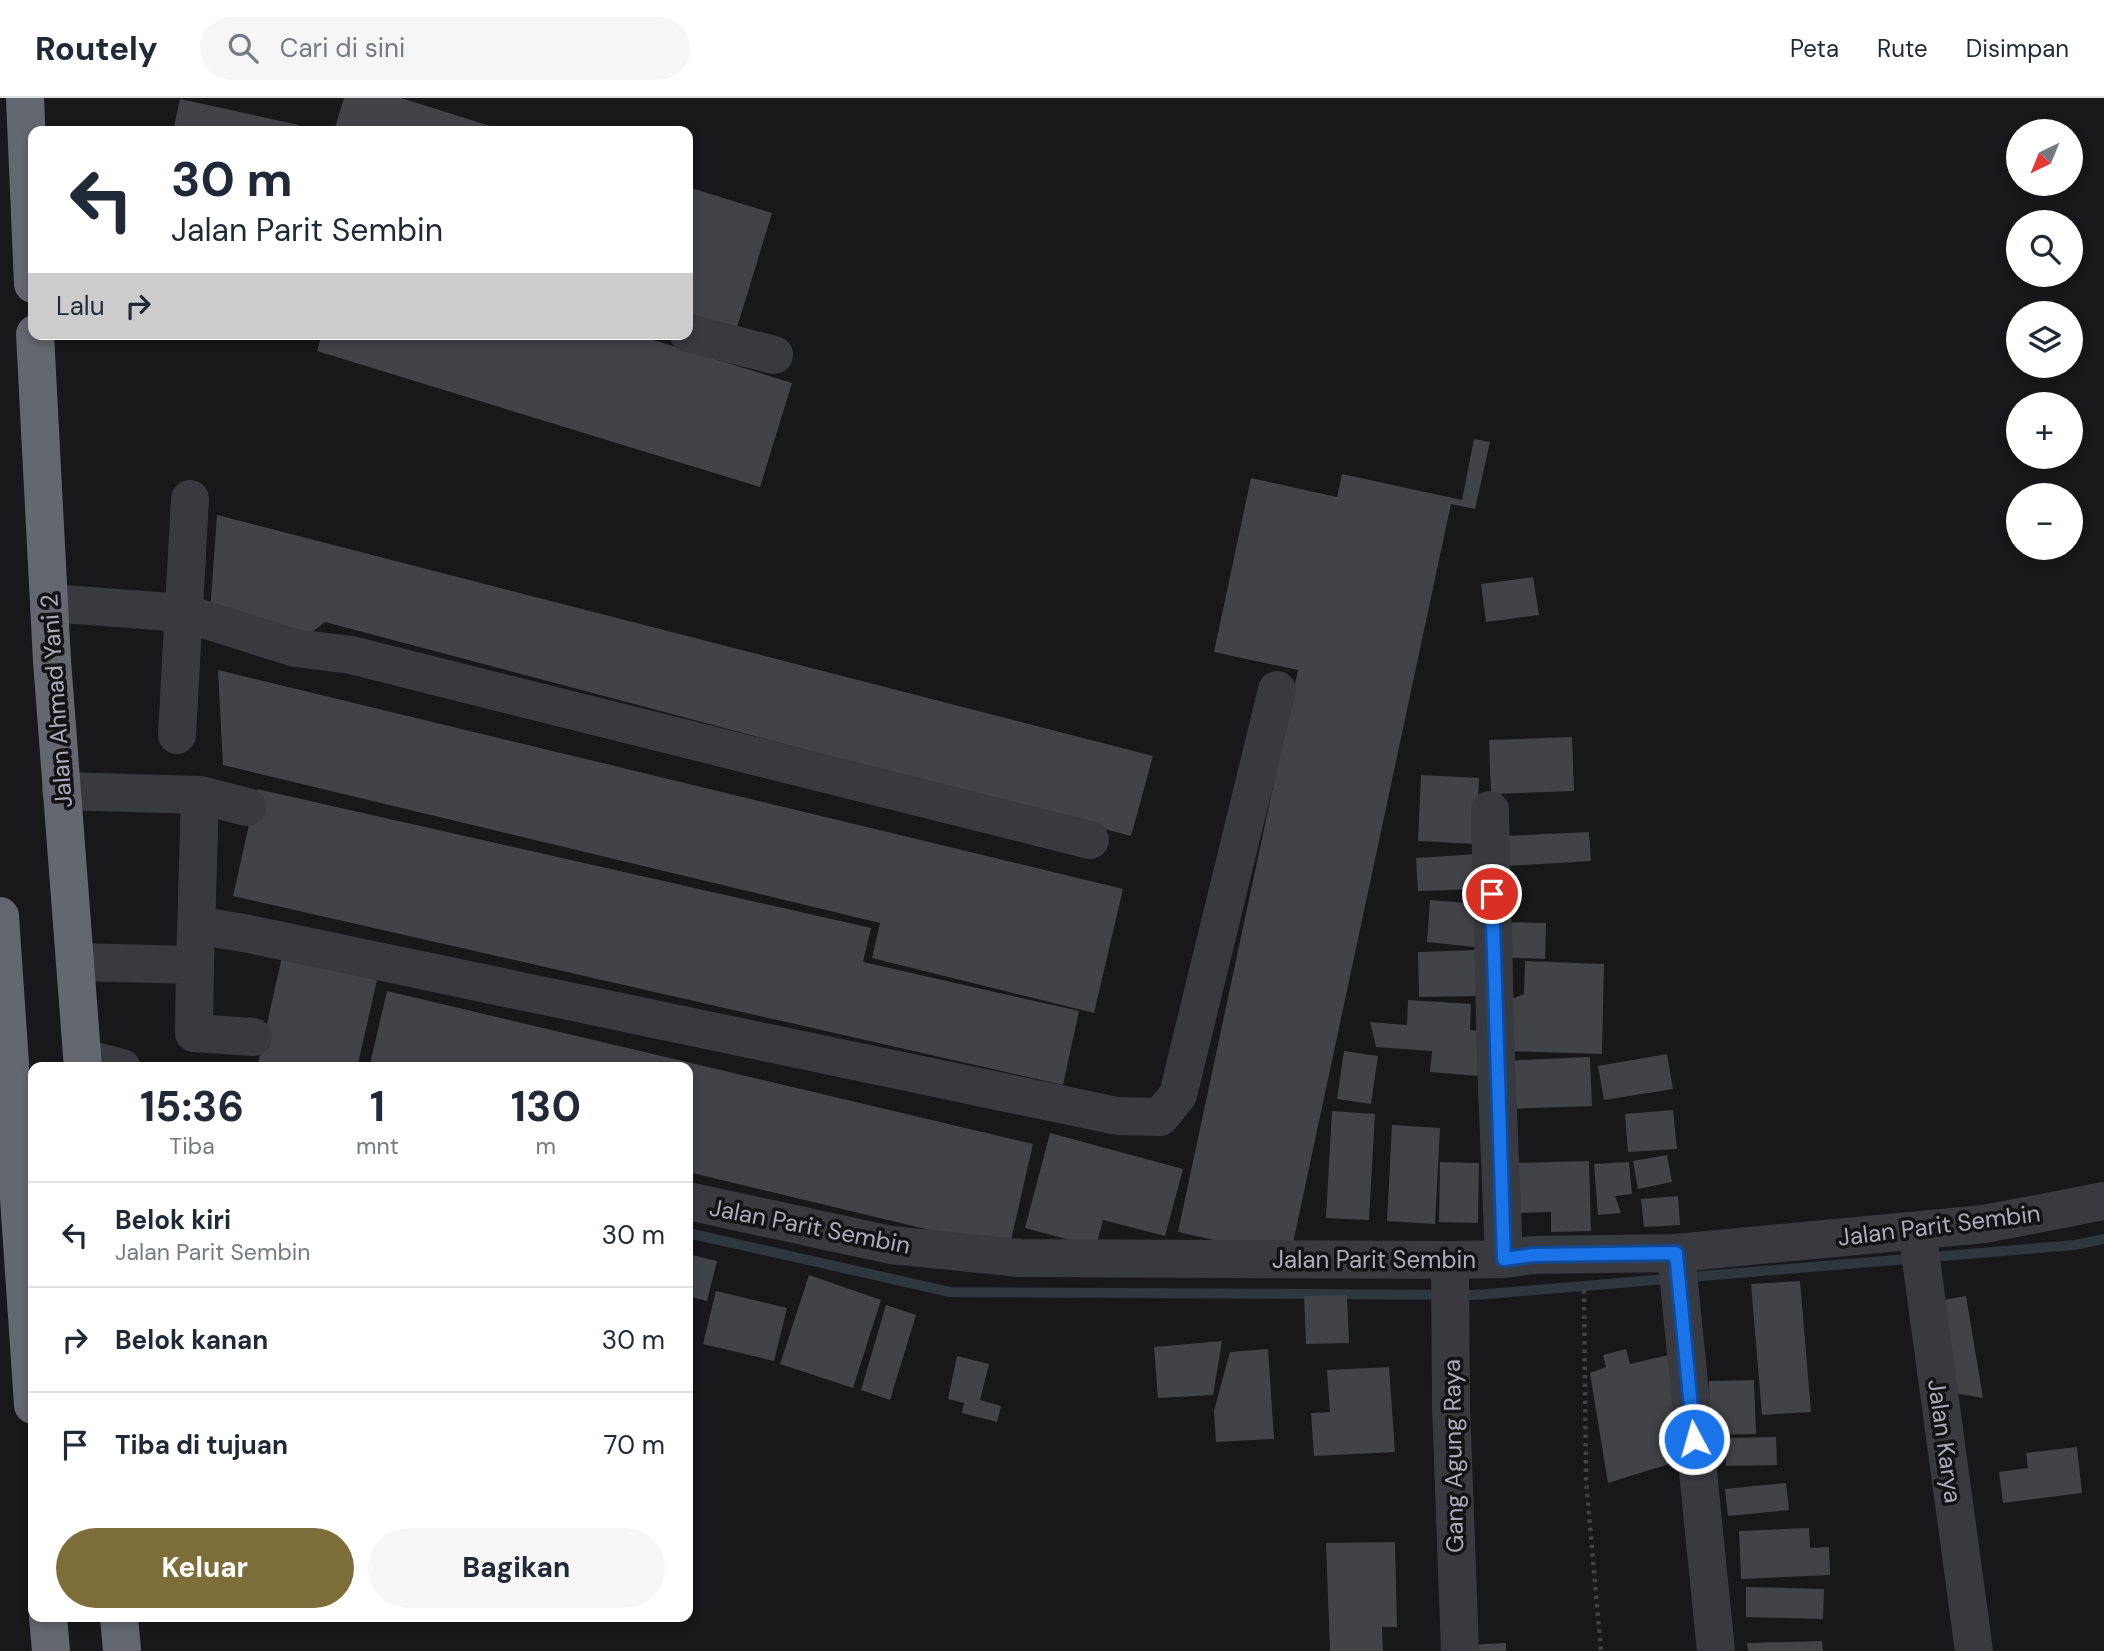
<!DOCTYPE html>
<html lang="id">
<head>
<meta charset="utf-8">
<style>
  body { margin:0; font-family:"DM Sans",sans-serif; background:#f6f6f7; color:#1f2937; height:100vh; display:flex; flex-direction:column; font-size:26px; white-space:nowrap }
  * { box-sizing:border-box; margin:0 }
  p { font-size:23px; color:#747a83 }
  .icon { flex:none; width:38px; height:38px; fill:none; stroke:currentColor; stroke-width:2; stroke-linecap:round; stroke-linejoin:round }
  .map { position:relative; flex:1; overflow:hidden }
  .drawer { position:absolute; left:28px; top:964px; width:665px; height:560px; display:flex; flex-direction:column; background:#fff; border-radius:14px; box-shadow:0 4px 10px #0003 }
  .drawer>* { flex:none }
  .banner { position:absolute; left:28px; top:28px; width:665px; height:214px; border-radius:14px; box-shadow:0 4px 10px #0003; background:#fff; color:#1f2937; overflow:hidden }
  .needle { width:46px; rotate:223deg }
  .fabs { position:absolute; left:2006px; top:21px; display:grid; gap:14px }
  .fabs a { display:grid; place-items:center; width:77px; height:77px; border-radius:50%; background:#fff; box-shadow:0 4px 10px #0003; font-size:35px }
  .pin { position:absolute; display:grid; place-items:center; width:60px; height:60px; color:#fff; margin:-30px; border:4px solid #fff; border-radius:50%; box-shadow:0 2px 7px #0007 }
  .me { position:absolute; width:77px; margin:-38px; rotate:354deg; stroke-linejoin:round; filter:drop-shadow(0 0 5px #0008) }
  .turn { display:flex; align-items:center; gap:24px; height:147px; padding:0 28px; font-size:32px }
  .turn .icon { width:91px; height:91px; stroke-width:2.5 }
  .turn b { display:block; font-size:49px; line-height:60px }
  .then { display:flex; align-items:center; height:66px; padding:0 28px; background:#0003; gap:14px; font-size:26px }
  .eta { display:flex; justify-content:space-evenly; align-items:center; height:119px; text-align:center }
  .eta b { font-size:42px; font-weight:700; line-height:49px }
  .action { display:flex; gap:14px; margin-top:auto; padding:14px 28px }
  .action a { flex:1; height:80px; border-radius:42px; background:#7d6d39; color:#fff; font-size:28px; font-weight:700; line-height:80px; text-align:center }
  .action a+a { background:#f6f6f7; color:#1f2937 }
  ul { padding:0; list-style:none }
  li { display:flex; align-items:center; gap:21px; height:105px; padding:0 28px; border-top:2px solid #e0e1e3 }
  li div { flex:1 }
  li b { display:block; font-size:26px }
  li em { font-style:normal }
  header { display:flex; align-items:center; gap:42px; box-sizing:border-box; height:98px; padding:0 35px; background:#fff; border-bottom:2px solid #e0e1e3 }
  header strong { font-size:33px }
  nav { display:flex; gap:38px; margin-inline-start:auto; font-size:24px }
  .search { width:490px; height:63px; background:#f6f6f7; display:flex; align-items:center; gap:18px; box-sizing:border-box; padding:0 24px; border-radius:38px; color:#747a83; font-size:26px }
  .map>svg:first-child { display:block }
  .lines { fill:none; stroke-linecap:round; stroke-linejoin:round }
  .stream { stroke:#2e363e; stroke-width:10 }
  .building { fill:#424347 }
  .path { stroke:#3f4146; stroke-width:4.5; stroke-dasharray:3.5 5; stroke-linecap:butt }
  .minor { stroke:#393a3f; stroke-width:38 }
  .highway { stroke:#656770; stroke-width:38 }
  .route-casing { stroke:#114b97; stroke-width:18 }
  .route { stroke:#1a73e8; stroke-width:12 }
  .labels { text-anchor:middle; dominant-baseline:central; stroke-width:7; stroke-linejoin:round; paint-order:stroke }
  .street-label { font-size:24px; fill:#abaeba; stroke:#131315 }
</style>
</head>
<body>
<header>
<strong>Routely</strong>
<div class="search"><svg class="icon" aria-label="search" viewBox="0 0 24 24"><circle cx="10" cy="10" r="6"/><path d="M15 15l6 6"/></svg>Cari di sini</div>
<nav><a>Peta</a><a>Rute</a><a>Disimpan</a></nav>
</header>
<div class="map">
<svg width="2104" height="1553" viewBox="0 0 2104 1553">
  <rect width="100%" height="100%" fill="#18181a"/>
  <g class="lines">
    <!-- stream -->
    <path class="stream" d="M 688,1135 L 950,1194 L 1475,1197 L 2075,1147 L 2104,1141"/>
  </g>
  <!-- building -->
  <path class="building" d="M 344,0 L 401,0 L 506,33 L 334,33 Z
    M 180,1 L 299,27 L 298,33 L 173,33 Z
    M 688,89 L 772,115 L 736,233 L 688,218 Z
    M 322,236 L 634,236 L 792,285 L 760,389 L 317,253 Z
    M 1474,341 L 1490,344 L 1475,411 L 1451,406 L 1290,1159 L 1178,1134 L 1298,572 L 1214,554 L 1251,380 L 1337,399 L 1342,376 L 1462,402 Z
    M 217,417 L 1153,658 L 1131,738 L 325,524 L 303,541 L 210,515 Z
    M 1533,479 L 1539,517 L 1486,524 L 1481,486 Z
    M 218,572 L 1123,791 L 1094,915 L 872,860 L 880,825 L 223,667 Z
    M 1572,639 L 1574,693 L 1491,696 L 1489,642 Z
    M 1421,677 L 1479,680 L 1476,746 L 1418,743 Z
    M 257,691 L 871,830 L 863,864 L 1079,913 L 1063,987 L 233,798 Z
    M 1589,734 L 1591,763 L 1505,768 L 1503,738 Z
    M 1478,756 L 1480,791 L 1418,793 L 1416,760 Z
    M 1430,802 L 1479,806 L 1475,849 L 1427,844 Z
    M 1498,824 L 1546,825 L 1545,861 L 1498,859 Z
    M 1476,852 L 1477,898 L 1419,899 L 1418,854 Z
    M 282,859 L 377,882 L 357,970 L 257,970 Z
    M 1525,863 L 1604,866 L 1602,956 L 1506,953 L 1507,903 L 1524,896 Z
    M 387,893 L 1033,1046 L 1009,1151 L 688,1074 L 688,970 L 369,970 Z
    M 1408,902 L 1471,906 L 1470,932 L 1482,933 L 1478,978 L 1430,974 L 1432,953 L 1376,949 L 1370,924 L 1407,927 Z
    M 1344,953 L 1378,958 L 1371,1006 L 1337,1001 Z
    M 1667,956 L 1673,991 L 1604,1002 L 1598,968 Z
    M 1590,959 L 1592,1008 L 1503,1011 L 1500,963 Z
    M 1673,1012 L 1677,1051 L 1628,1054 L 1625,1016 Z
    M 1332,1013 L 1375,1016 L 1369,1122 L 1326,1120 Z
    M 1392,1027 L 1440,1030 L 1435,1126 L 1387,1123 Z
    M 1050,1035 L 1183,1071 L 1165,1138 L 1103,1122 L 1096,1149 L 1025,1130 Z
    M 1667,1057 L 1672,1084 L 1638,1091 L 1633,1063 Z
    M 1589,1063 L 1591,1133 L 1551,1134 L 1551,1114 L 1513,1115 L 1511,1065 Z
    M 1440,1064 L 1479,1065 L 1478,1125 L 1439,1124 Z
    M 1629,1064 L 1632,1096 L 1615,1098 L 1621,1115 L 1598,1117 L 1594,1066 Z
    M 1678,1098 L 1680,1127 L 1644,1129 L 1641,1101 Z
    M 688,1156 L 717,1163 L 707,1203 L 688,1198 Z
    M 809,1177 L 881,1202 L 853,1290 L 780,1266 Z
    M 1800,1183 L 1811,1314 L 1762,1317 L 1751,1186 Z
    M 716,1193 L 787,1210 L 774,1263 L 703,1246 Z
    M 1347,1197 L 1349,1245 L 1306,1246 L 1304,1198 Z
    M 1966,1198 L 1983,1300 L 1942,1293 L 1927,1205 Z
    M 886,1207 L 916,1217 L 890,1302 L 861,1292 Z
    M 1222,1243 L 1213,1297 L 1158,1300 L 1154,1249 Z
    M 1268,1251 L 1274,1341 L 1216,1344 L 1214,1313 L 1230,1254 Z
    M 1626,1251 L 1630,1266 L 1673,1256 L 1691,1359 L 1608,1385 L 1590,1275 L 1606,1269 L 1603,1257 Z
    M 957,1258 L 989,1266 L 980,1302 L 1001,1308 L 997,1324 L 962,1315 L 964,1305 L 948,1301 Z
    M 1389,1269 L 1395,1354 L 1314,1358 L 1311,1315 L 1330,1314 L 1327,1272 Z
    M 1754,1282 L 1756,1336 L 1710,1337 L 1709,1283 Z
    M 1776,1339 L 1777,1367 L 1726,1368 L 1725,1340 Z
    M 2077,1349 L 2082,1395 L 2003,1405 L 1999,1374 L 2028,1370 L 2026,1355 Z
    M 1786,1385 L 1789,1412 L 1728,1418 L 1725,1391 Z
    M 1809,1430 L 1810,1450 L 1829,1449 L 1830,1477 L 1741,1481 L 1739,1433 Z
    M 1395,1444 L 1397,1529 L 1382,1529 L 1383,1553 L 1330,1553 L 1326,1445 Z
    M 1746,1489 L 1824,1491 L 1823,1521 L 1746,1519 Z
    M 1822,1543 L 1823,1553 L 1748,1553 L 1747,1545 Z
    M 1506,1545 L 1506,1553 L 1466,1553 L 1465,1547 Z"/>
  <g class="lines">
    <!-- path -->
    <path class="path" d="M 1584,1192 L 1586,1382 L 1601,1553"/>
    <!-- minor -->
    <path class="minor" d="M 688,235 L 774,257
      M 49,505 L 184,515 L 295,550 L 351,557 L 1090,742
      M 177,637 L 190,401
      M 61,693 L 200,697 L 195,867 L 75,864
      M 200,697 L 247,709
      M 1490,712 L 1496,964 L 1504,1161
      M 196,827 L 249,836 L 1117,1018 L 1160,1019 L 1178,997 L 1277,592
      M 195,867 L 194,935 L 253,939
      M 82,960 L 122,970
      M 688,1103 L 891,1147 L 1020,1160 L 1450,1162 L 1504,1161 L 1533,1157 L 1676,1155 L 1984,1126 L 2104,1103
      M 1917,1132 L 1974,1553
      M 1676,1155 L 1716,1553
      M 1450,1162 L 1451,1308 L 1460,1553"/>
    <!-- highway -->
    <path class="highway" d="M 25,0 L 33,186
      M 35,236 L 52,563 L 83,970
      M 0,818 L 33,1307
      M 48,1519 L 51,1553
      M 119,1519 L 122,1553"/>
  </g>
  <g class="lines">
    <defs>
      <path id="route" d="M 1492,796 L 1504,1161 L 1533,1157 L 1676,1155 L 1694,1341"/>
    </defs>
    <!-- route casing -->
    <use href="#route" class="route-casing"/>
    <!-- route -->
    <use href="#route" class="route"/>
  </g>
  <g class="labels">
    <!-- street labels -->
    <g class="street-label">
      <text transform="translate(56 603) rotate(-94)">Jalan Ahmad Yani 2</text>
      <text transform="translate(1939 1127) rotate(-7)">Jalan Parit Sembin</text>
      <text transform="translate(810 1128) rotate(11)">Jalan Parit Sembin</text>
      <text x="1374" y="1161">Jalan Parit Sembin</text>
      <text transform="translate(1945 1343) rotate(82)">Jalan Karya</text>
      <text transform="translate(1453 1358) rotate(-91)">Gang Agung Raya</text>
    </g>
  </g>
</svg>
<div class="fabs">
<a><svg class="needle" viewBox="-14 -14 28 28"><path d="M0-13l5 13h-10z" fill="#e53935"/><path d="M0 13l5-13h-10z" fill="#747a83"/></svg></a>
<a><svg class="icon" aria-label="search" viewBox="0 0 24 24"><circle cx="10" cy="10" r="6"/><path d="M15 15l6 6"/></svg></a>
<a><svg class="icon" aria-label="layers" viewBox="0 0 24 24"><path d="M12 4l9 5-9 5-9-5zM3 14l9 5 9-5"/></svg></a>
<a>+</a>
<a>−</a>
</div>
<div class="pin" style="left:1492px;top:796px;background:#d93025"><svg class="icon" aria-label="arrive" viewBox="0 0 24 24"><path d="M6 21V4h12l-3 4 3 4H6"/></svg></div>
<svg class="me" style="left:1694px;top:1341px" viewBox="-20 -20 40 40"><circle r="17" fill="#1a73e8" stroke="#fff" stroke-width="3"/><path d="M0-11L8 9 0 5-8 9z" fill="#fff"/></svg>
<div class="banner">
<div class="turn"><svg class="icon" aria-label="left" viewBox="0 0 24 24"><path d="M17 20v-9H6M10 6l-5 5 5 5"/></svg><div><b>30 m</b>Jalan Parit Sembin</div></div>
<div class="then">Lalu<svg class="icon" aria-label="right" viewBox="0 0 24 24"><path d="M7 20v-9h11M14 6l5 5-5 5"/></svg></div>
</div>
<section class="drawer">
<div class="eta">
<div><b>15:36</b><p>Tiba</p></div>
<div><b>1</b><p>mnt</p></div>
<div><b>130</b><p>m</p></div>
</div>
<ul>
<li><svg class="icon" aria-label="left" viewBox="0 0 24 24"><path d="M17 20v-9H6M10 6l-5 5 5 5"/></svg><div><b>Belok kiri</b><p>Jalan Parit Sembin</p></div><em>30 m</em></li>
<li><svg class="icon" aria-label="right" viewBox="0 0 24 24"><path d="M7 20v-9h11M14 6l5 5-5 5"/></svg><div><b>Belok kanan</b></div><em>30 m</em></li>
<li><svg class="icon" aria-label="arrive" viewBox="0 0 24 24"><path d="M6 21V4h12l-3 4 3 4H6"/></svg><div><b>Tiba di tujuan</b></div><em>70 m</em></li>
</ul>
<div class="action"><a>Keluar</a><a>Bagikan</a></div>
</section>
</div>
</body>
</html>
